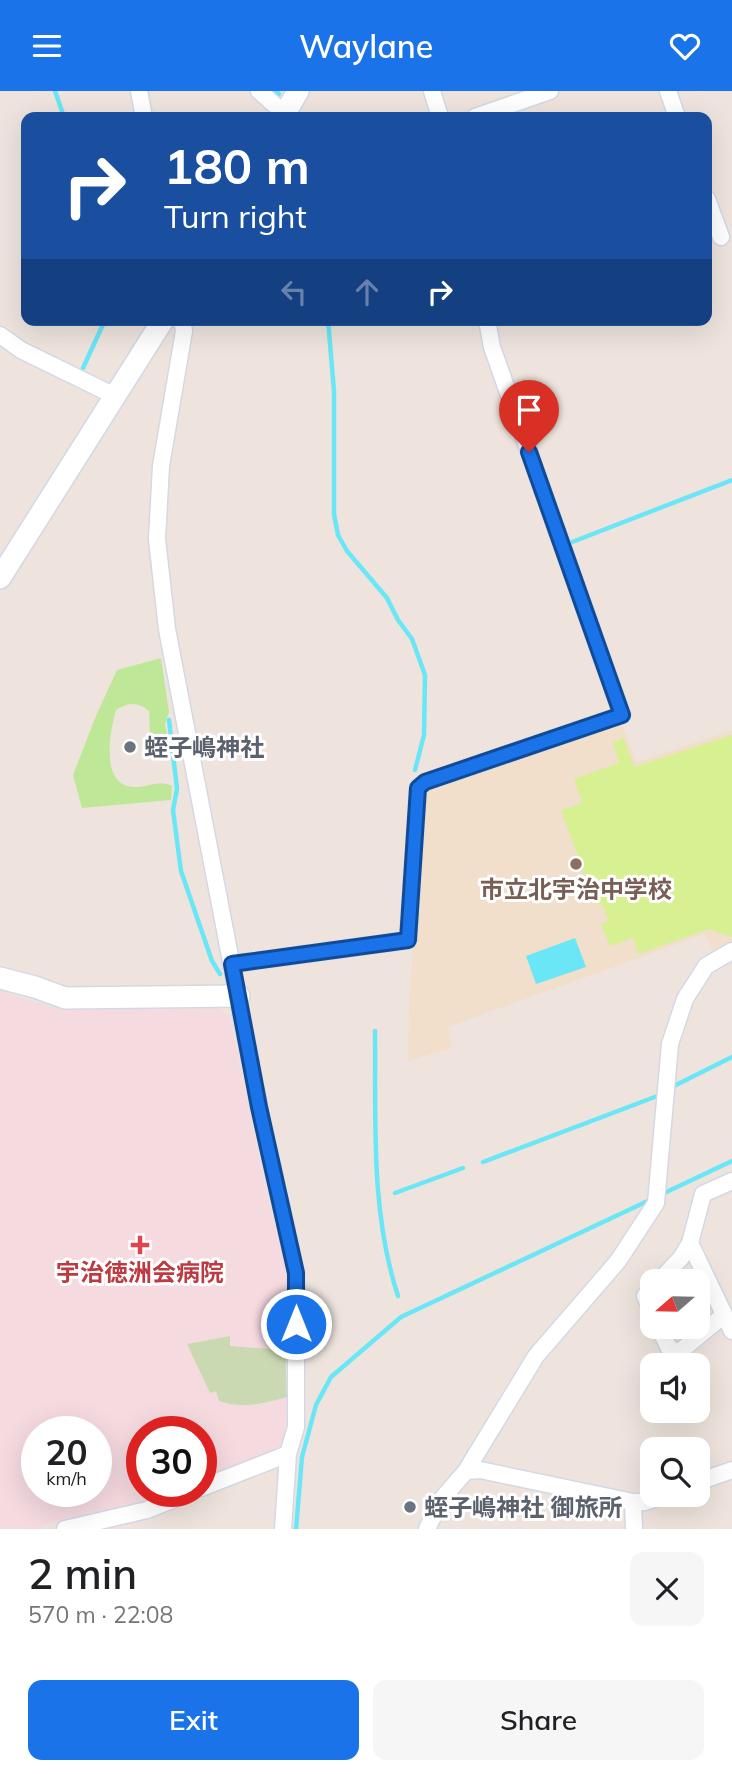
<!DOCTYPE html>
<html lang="en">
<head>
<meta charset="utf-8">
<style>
  body { margin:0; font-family:Mulish,"Noto Sans JP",sans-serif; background:#f6f6f6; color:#202124; height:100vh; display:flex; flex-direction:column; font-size:26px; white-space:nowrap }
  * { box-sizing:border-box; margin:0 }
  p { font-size:23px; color:#757577 }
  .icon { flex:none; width:38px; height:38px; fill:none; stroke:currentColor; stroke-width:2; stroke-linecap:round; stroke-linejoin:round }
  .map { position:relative; height:1438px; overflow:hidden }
  .panel { display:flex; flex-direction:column; background:#fff; flex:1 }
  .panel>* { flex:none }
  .banner { position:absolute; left:21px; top:21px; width:691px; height:214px; border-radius:14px; box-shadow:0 7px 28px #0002; background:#1a4fa0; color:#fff; overflow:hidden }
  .needle { width:46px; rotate:250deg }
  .controls { position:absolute; left:640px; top:1178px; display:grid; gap:14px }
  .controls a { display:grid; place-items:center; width:70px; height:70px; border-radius:14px; background:#fff; box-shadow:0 7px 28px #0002; font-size:35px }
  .speed { position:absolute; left:21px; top:1325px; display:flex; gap:14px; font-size:35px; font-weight:700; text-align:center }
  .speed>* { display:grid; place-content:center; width:91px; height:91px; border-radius:50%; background:#fff; box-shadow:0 7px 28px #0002; line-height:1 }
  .speed small { font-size:18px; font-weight:400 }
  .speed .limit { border:10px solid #d22; background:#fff; color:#111 }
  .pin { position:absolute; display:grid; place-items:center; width:60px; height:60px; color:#fff; margin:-72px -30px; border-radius:50% 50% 50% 0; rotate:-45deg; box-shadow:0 0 7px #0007 }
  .pin .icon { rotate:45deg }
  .me { position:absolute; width:77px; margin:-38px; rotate:0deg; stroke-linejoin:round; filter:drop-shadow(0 0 5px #0008) }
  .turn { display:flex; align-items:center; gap:24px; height:147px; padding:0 28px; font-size:32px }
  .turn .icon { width:91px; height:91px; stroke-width:2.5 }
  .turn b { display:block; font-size:49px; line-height:60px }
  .lanes { display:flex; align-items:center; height:66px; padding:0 28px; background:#0003; justify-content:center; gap:35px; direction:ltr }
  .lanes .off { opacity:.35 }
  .round { display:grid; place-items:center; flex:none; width:74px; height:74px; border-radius:14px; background:#f6f6f6 }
  .head { display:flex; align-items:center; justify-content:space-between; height:119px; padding:0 28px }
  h1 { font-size:42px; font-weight:600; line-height:52px }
  .button { display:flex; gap:14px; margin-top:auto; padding:14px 28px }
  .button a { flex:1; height:80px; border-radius:14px; background:#1a73e8; color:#fff; font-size:28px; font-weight:600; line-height:80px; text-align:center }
  .button a+a { background:#f6f6f6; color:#202124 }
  header { display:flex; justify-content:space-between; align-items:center; height:91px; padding:0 28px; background:#1a73e8; color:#fff; font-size:32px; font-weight:600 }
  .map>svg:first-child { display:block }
  .education { fill:#f1dfcc }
  .medical { fill:#f5dae0; fill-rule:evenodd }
  .green { fill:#bee897 }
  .cemetery { fill:#cbd9b3 }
  .pitch { fill:#d6f092 }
  .water { fill:#6ae6f6 }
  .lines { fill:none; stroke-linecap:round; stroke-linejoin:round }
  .stream { stroke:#6ae6f6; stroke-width:4.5 }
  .minor-casing { stroke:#d2d9e5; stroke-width:19 }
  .tertiary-casing { stroke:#d2d9e5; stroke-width:24 }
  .minor { stroke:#fff; stroke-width:16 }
  .tertiary { stroke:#fff; stroke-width:21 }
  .route-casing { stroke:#114b97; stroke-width:18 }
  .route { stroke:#1a73e8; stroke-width:12 }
  .worship-dot { fill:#6b7280; stroke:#fff; stroke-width:2.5 }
  .education-dot { fill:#8d6e63; stroke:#fff; stroke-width:2.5 }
  .health-dot { fill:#e0444e; stroke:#fff; stroke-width:2.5 }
  .labels { text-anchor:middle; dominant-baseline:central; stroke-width:6; stroke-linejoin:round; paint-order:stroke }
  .worship-label { font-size:24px; font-weight:bold; fill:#5b616d; stroke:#fff; text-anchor:start }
  .education-label { font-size:24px; font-weight:bold; fill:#785e54; stroke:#fff }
  .health-label { font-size:24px; font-weight:bold; fill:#be3a42; stroke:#fff }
</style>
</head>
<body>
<header><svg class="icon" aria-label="menu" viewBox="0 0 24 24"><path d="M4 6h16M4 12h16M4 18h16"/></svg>Waylane<svg class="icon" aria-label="heart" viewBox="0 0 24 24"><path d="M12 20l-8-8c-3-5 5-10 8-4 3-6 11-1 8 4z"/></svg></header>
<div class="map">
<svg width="732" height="1438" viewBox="0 0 732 1438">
  <rect width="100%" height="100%" fill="#eee4dd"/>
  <!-- education -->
  <path class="education" d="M 617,632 L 622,634 L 637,671 L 732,639 L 732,851 L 713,860 L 705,843 L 448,936 L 452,957 L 408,970 L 409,912 L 424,703 L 428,697 Z"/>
  <!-- medical -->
  <path class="medical" d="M 0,900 L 54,917 L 82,919 L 220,917 L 230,927 L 265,1095 L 286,1179 L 285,1259 L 230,1255 L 230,1245 L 188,1254 L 211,1301 L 216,1300 L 255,1315 L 287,1306 L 284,1351 L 279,1358 L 201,1389 L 201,1340 L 142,1340 L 142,1400 L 172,1400 L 145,1410 L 47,1433 L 37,1438 L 0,1438 ZM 37,1340 L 96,1340 L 96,1400 L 37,1400 Z"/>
  <!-- green -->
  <path class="green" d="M 161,567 L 169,621 L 165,633 L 169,656 L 159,657 L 150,644 L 149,620 C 138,611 129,611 116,619 C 110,640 99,696 135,696 C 148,696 161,688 172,695 L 171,709 L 82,717 L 73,684 L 95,627 L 117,579 Z"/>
  <!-- cemetery -->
  <path class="cemetery" d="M 230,1245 L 230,1255 L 285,1259 L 287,1306 C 262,1313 243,1318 219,1310 L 216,1300 L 210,1302 L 187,1253 Z"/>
  <!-- pitch -->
  <path class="pitch" d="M 732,644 L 732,846 L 709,838 L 638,863 L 633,847 L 610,855 L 601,833 L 609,830 L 602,813 L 596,814 L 561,719 L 582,712 L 574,688 L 619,672 L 613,651 L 624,647 L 634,676 Z"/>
  <!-- water -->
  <path class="water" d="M 575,847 L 586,876 L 536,893 L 526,865 Z"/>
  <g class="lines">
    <!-- stream -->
    <path class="stream" d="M 55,0 L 64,26
      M 276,0 L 279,3
      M 328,229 L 334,300 L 334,423 L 338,444 L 347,460 L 387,507 L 398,529 L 412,548 L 425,584 L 424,644 L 415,679
      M 83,277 L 105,229
      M 567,453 L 732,389
      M 169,629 L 177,698 L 173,719 L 181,780 L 212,870 L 220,883
      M 375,940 C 376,1028 370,1120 398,1205
      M 670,997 L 732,966
      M 483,1071 L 660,1004
      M 395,1102 L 463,1077
      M 660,1104 L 732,1070
      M 296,1438 L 302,1366 L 316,1314 L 331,1286 L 401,1226 L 652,1108"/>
    <defs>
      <path id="minor" d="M 139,0 L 144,26
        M 259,0 L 285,23
        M 432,0 L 440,26
        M 668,0 L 677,26
        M 475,26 L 550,0
        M 707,108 L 721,146
        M 182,229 L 184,240 L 161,375 L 157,448 L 167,538 L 259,1016 L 296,1182 L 296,1336 L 288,1363 L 283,1438
        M 0,244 L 21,259 L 115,305
        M 232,873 L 408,849 L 418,697 L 425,691 L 622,624 L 492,256 L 487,229
        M 690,1152 L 732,1240
        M 659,1190 L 681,1167 L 690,1152 L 703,1103 L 732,1090
        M 653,1196 L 645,1205 L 653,1222
        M 659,1236 L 669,1257 L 678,1262 L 724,1224
        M 466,1380 L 536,1265 L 618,1170 L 656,1112 L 670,953 L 685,908 L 706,875 L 732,860
        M 698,1391 L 732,1379
        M 201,1397 L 288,1363
        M 633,1411 L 634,1438
        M 65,1438 L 147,1419 L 194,1400
        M 427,1438 L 441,1409 L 466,1380 L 480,1379 L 633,1411 L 645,1411 L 666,1404"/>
      <path id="tertiary" d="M 283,26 L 298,0
        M 0,487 L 163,229
        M 0,887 L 35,896 L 65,907 L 239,905"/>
    </defs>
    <!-- minor casing -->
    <use href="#minor" class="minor-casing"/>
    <!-- tertiary casing -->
    <use href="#tertiary" class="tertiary-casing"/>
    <!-- minor -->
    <use href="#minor" class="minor"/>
    <!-- tertiary -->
    <use href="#tertiary" class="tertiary"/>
  </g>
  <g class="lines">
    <defs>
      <path id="route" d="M 296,1233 L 296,1182 L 259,1016 L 232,873 L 408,849 L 418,697 L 425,691 L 622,624 L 529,361"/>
    </defs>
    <!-- route casing -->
    <use href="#route" class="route-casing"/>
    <!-- route -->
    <use href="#route" class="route"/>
  </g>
  <!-- markers -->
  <g class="worship-dot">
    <circle cx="130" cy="656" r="7"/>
    <circle cx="410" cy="1416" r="7"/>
  </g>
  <circle class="education-dot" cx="576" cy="773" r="7"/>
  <path class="health-dot" d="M136.5 1143.5h7v7h7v7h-7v7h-7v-7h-7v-7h7z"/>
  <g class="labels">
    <!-- worship labels -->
    <g class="worship-label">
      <text x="144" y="656">蛭子嶋神社</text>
      <text x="424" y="1416">蛭子嶋神社 御旅所</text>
    </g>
    <!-- education labels -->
    <g class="education-label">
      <text x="576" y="798">市立北宇治中学校</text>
    </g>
    <!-- health labels -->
    <g class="health-label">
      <text x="140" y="1181">宇治徳洲会病院</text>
    </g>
  </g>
</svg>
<div class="controls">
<a><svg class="needle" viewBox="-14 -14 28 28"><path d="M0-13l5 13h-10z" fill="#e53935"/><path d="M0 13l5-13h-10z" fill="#757577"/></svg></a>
<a><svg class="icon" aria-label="sound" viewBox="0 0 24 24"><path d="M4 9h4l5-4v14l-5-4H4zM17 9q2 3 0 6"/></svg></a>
<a><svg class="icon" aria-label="search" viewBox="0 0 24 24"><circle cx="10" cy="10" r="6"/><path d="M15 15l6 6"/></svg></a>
</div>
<div class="speed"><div>20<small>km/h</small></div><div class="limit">30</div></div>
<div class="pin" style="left:529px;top:361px;background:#d93025"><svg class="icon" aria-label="arrive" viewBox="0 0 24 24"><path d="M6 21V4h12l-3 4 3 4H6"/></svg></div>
<svg class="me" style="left:296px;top:1233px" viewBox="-20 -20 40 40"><circle r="17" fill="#1a73e8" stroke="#fff" stroke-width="3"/><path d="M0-11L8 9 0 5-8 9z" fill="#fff"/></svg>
<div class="banner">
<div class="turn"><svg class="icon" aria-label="right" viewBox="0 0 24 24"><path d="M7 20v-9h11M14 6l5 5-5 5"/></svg><div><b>180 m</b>Turn right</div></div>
<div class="lanes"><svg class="icon off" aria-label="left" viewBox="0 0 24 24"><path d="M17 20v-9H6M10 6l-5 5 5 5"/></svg><svg class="icon off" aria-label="ahead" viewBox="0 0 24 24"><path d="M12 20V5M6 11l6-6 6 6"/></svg><svg class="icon" aria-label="right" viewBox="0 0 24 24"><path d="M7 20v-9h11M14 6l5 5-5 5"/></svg></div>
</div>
</div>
<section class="panel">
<div class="head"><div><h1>2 min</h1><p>570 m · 22:08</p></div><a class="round"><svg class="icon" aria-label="close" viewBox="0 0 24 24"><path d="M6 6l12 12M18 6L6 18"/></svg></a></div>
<div class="button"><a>Exit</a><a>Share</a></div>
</section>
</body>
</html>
